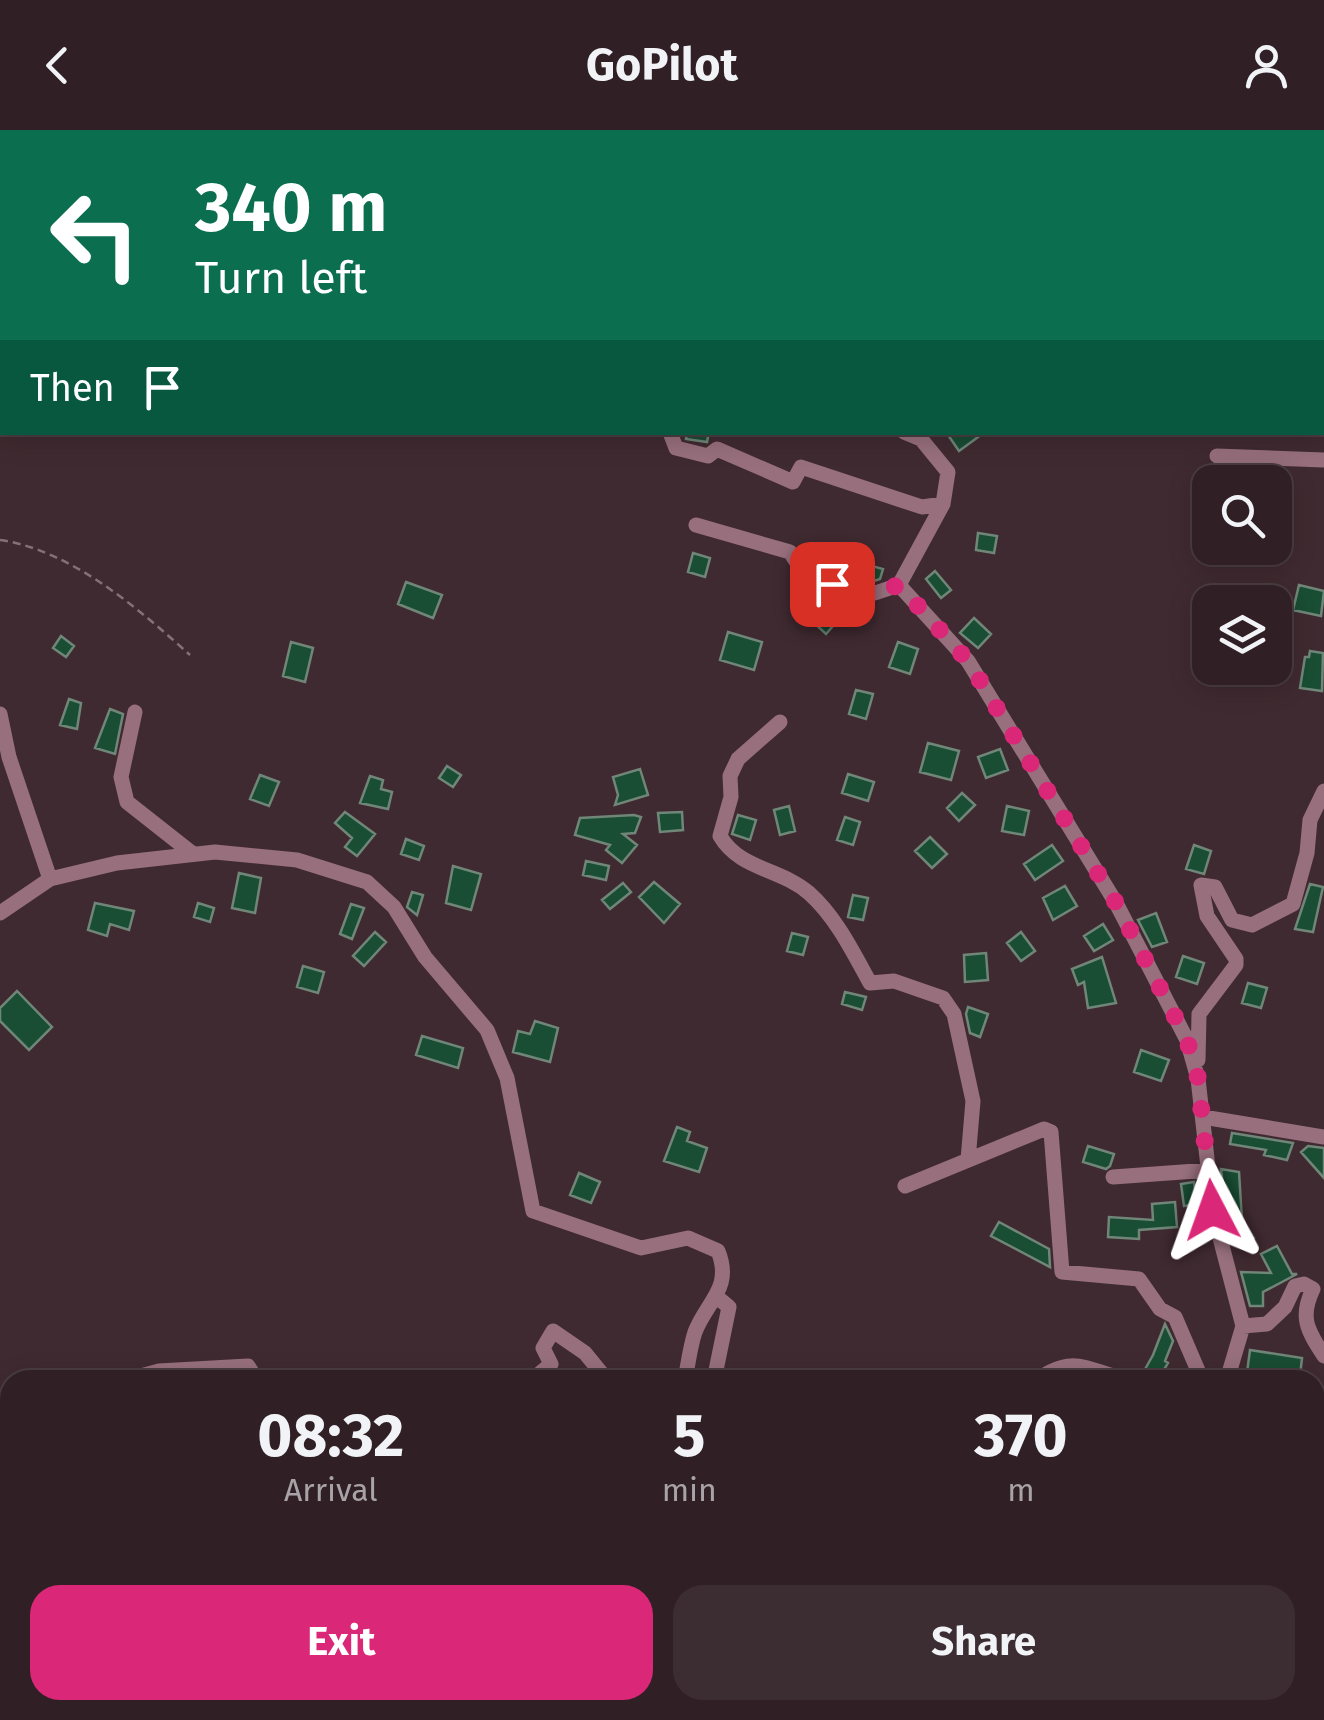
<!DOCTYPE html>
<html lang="en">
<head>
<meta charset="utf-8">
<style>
  body { margin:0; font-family:"Fira Sans",sans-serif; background:#3c2d32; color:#f1f3f6; height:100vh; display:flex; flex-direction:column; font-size:38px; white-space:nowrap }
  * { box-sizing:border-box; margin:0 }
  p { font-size:32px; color:#a8a3a7 }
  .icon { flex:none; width:55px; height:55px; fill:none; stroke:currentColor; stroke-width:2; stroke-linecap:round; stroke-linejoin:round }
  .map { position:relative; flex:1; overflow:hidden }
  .drawer { position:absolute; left:0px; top:1240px; width:1325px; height:350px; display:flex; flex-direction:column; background:#302025; border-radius:30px 30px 0 0; box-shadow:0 5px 25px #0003,0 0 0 2px #4b3e42 }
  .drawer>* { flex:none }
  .top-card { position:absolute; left:0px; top:0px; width:1325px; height:305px; box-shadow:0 5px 25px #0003,0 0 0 2px #4b3e42; background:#0b6e4f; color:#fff; overflow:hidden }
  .controls { position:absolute; left:1192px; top:335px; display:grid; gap:20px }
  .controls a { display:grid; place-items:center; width:100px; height:100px; border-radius:20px; background:#302025; box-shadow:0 5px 25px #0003,0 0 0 2px #4b3e42; font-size:50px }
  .pin { position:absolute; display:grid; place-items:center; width:85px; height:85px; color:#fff; margin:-42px; border-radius:20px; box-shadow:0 5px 15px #0006 }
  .me { position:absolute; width:110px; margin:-55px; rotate:356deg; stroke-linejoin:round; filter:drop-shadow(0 0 8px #0008) }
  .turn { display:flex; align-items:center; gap:35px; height:210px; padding:0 30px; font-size:45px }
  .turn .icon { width:130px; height:130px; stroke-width:2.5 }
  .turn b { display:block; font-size:70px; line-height:85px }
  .then { display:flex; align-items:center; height:95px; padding:0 30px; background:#0003; gap:20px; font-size:38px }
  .eta { display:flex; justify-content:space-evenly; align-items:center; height:170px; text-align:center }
  .eta b { font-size:60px; font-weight:700; line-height:70px }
  .primary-button { display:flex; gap:20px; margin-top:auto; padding:20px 30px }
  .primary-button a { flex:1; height:115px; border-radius:30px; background:#db2777; color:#fff; font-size:40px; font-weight:700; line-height:115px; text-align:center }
  .primary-button a+a { background:#3c2d32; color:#f1f3f6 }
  header { display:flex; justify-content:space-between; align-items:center; height:130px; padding:0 30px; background:#302025; font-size:45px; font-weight:700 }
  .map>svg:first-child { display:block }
  .building { fill:#194d34; stroke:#6f8678; stroke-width:2.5 }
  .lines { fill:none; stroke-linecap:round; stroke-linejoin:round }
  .path { stroke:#847177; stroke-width:2.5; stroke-dasharray:8 5; stroke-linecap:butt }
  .street { stroke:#98707d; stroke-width:15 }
  .route { stroke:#db2777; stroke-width:18; stroke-dasharray:0 32.4 }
</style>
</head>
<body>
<header><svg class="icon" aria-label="back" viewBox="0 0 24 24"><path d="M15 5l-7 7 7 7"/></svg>GoPilot<svg class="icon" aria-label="person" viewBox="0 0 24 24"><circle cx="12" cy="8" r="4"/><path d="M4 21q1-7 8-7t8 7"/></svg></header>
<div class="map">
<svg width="1324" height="1590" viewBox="0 0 1324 1590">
  <rect width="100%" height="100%" fill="#402a31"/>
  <!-- building -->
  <path class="building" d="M 687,302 L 709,302 L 707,312 L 686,309 Z
    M 946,302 L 985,302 L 959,321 Z
    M 978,403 L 997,406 L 994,423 L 976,420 Z
    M 693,423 L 710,428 L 705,447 L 688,442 Z
    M 847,429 L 883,439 L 880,449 L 874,451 L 842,445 Z
    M 935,441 L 951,460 L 941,468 L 926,449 Z
    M 406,452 L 442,465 L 433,488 L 398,474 Z
    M 1299,455 L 1324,461 L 1321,486 L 1293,480 Z
    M 825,475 L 839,489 L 826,504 L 811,490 Z
    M 974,488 L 991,504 L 978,518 L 960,503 Z
    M 728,502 L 762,512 L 754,540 L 720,530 Z
    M 61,506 L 74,516 L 66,527 L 53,518 Z
    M 291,512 L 313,518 L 305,552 L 283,546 Z
    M 898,512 L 918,519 L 910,544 L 889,537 Z
    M 1310,521 L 1323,523 L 1322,561 L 1300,558 L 1305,527 L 1309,527 Z
    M 856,560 L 873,564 L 866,589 L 849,584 Z
    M 69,569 L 81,573 L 77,599 L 60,595 Z
    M 110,579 L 123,584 L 115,624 L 95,618 Z
    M 928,613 L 959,621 L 951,650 L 920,642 Z
    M 1000,619 L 1008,640 L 986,648 L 978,627 Z
    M 447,636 L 461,645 L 453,657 L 439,648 Z
    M 640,639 L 648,665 L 615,675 L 618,665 L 613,647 Z
    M 848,644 L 874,652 L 868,671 L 842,663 Z
    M 260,645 L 279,652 L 269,676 L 250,669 Z
    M 370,646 L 383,650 L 381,659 L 392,662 L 388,679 L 360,673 Z
    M 962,663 L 975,675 L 959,691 L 947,678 Z
    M 789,676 L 795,701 L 780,705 L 774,680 Z
    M 1007,676 L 1029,681 L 1024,705 L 1002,701 Z
    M 345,682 L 375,704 L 357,726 L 345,717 L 352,708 L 335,693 Z
    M 682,682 L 683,700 L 660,702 L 658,683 Z
    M 634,685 L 641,687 L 635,703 L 623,704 L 637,715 L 622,733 L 606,720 L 610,715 L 575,705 L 580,688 Z
    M 738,685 L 756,690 L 750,710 L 732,704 Z
    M 845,687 L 860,692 L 853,715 L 837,710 Z
    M 930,707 L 947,724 L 932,738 L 915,721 Z
    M 406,709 L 424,716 L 419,730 L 401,724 Z
    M 1052,715 L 1063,731 L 1035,750 L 1024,734 Z
    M 1194,715 L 1211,721 L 1204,744 L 1186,739 Z
    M 586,731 L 609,736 L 606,750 L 583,745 Z
    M 453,736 L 481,744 L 471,780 L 446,773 Z
    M 239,743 L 261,748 L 255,783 L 232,778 Z
    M 654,752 L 680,774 L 664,793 L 639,767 Z
    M 623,753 L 631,762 L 610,779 L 602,770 Z
    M 1310,754 L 1323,757 L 1313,802 L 1295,799 Z
    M 1065,756 L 1077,776 L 1053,790 L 1043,768 Z
    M 412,762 L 423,765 L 417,785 L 407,777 Z
    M 853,765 L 868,768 L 863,790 L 848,787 Z
    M 95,773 L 134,781 L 129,800 L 110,794 L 107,806 L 88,800 Z
    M 198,773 L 214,778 L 210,792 L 194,787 Z
    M 351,774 L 364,778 L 352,809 L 340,804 Z
    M 1156,783 L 1167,812 L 1152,817 L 1138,790 Z
    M 1103,794 L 1113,810 L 1094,821 L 1084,806 Z
    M 375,802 L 386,812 L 364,836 L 353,826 Z
    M 1021,802 L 1035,821 L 1021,831 L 1007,813 Z
    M 792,803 L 808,807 L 803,825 L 787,821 Z
    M 986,823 L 988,850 L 965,852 L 964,825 Z
    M 1183,826 L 1204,833 L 1197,854 L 1176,847 Z
    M 1102,827 L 1116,873 L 1088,878 L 1084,852 L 1078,855 L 1072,839 Z
    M 303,836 L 324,842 L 318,863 L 297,857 Z
    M 1248,853 L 1267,858 L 1261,878 L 1242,873 Z
    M 17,861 L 52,897 L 29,920 L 0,891 L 0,878 Z
    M 845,862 L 866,867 L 862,880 L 842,874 Z
    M 968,877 L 988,884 L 980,907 L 970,903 L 966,884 Z
    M 535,891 L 558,898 L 550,932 L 513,922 L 518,901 L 530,904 Z
    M 422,906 L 463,918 L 458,938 L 416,925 Z
    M 1141,920 L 1169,930 L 1161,951 L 1134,942 Z
    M 677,997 L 690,1002 L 687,1011 L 707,1018 L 699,1042 L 664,1031 Z
    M 1232,1003 L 1293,1013 L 1287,1030 L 1264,1025 L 1266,1020 L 1230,1014 Z
    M 1088,1016 L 1114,1024 L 1110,1036 L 1106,1039 L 1083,1032 Z
    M 1308,1016 L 1324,1018 L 1324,1048 L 1301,1022 Z
    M 1221,1039 L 1239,1042 L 1242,1090 L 1254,1108 L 1242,1116 L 1228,1096 Z
    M 579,1043 L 600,1052 L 591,1073 L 570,1065 Z
    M 1194,1052 L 1197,1074 L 1184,1076 L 1181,1054 Z
    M 1175,1072 L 1177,1097 L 1139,1100 L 1139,1109 L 1108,1107 L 1109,1087 L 1153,1090 L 1152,1074 Z
    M 999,1092 L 1049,1119 L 1050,1137 L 991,1106 Z
    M 1277,1116 L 1292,1144 L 1297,1144 L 1263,1162 L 1263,1176 L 1250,1176 L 1241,1142 L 1271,1143 L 1261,1124 Z
    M 1165,1194 L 1173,1211 L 1165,1231 L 1168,1233 L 1158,1250 L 1139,1250 L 1153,1225 Z
    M 1250,1220 L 1302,1228 L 1300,1246 L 1267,1241 L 1265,1250 L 1246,1250 Z"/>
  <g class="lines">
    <!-- path -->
    <path class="path" d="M 0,410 C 71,420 139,479 190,525"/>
    <!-- street -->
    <path class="street" d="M 845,0 L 848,2
      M 671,305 L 676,318 L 708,326 L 717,319 L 793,352 L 801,337 L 922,377 L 943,374
      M 1217,326 L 1324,330
      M 696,395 L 790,422 L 802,440 L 832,454 L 875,463 L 899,455 L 943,374 L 948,342 L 921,309 L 904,302
      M 899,455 L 968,531 L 1116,773 L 1187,910 L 1198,949 L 1213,1081 L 1243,1196 L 1267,1194 L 1285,1177 L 1295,1156 L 1304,1154 L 1313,1159 C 1299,1188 1308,1201 1324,1226
      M 135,582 L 121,647 L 127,672 L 193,724
      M 0,584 L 9,627 L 50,749
      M 780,592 L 738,629 L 730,646 L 731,667 L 720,706 C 740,740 780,738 809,763 C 836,787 853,822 870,853 L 894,851 L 943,868 L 954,884 L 973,971 L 968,1030
      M 0,783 L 50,749 L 117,733 L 215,722 L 297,730 L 367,752 L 394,777 L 425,827 L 487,900 L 507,948 L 533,1081 L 641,1118 L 688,1108 L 718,1121 C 733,1158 707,1171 695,1202 C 690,1217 688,1235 685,1250
      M 1198,930 L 1199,884 L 1236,835 L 1236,829 L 1207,786 L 1201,755 L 1215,757 L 1232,790 L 1252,795 L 1293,774 L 1307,723 L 1310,690 L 1324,661
      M 1203,987 L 1324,1007
      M 1113,1047 L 1210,1040
      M 905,1056 L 1044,999 L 1051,1002 L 1062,1142 L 1139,1149 L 1160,1179 L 1175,1187 L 1202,1250
      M 126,1250 L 159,1241 L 248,1236 L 257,1250
      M 532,1250 L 551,1234 L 543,1218 L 553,1201 L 585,1223 L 603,1245 L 615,1250
      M 714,1250 L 729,1177 L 717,1167
      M 1037,1250 C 1066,1229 1079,1235 1110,1245
      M 1227,1250 L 1243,1196
      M 1315,1438 L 1324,1445
      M 10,1442 L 3,1443 L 3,1462 L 10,1471
      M 805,1580 L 809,1590
      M 1178,1580 L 1183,1590
      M 47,1590 L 52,1580
      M 740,1590 L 751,1580"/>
  </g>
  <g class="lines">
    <!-- route -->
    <path class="route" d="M 832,454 L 874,463 L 899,455 L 968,531 L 1116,773 L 1187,910 L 1198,948 L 1212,1080"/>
  </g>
</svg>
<div class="controls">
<a><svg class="icon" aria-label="search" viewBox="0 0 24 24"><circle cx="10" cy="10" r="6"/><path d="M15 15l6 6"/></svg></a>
<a><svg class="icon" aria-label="layers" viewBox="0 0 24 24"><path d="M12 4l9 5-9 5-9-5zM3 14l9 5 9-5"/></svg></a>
</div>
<div class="pin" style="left:832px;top:454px;background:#d93025"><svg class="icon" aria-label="arrive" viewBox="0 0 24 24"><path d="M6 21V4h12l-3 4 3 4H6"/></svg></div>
<svg class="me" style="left:1212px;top:1080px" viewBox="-20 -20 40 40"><path d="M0-17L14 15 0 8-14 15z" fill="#db2777" stroke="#fff" stroke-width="4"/></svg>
<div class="top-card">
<div class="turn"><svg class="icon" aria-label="left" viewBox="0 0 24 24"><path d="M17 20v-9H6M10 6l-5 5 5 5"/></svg><div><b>340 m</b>Turn left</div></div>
<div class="then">Then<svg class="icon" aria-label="arrive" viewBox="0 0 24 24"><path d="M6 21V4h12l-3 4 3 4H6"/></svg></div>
</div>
<section class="drawer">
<div class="eta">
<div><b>08:32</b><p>Arrival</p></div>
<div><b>5</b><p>min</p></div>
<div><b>370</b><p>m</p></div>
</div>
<div class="primary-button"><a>Exit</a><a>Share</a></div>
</section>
</div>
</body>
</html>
